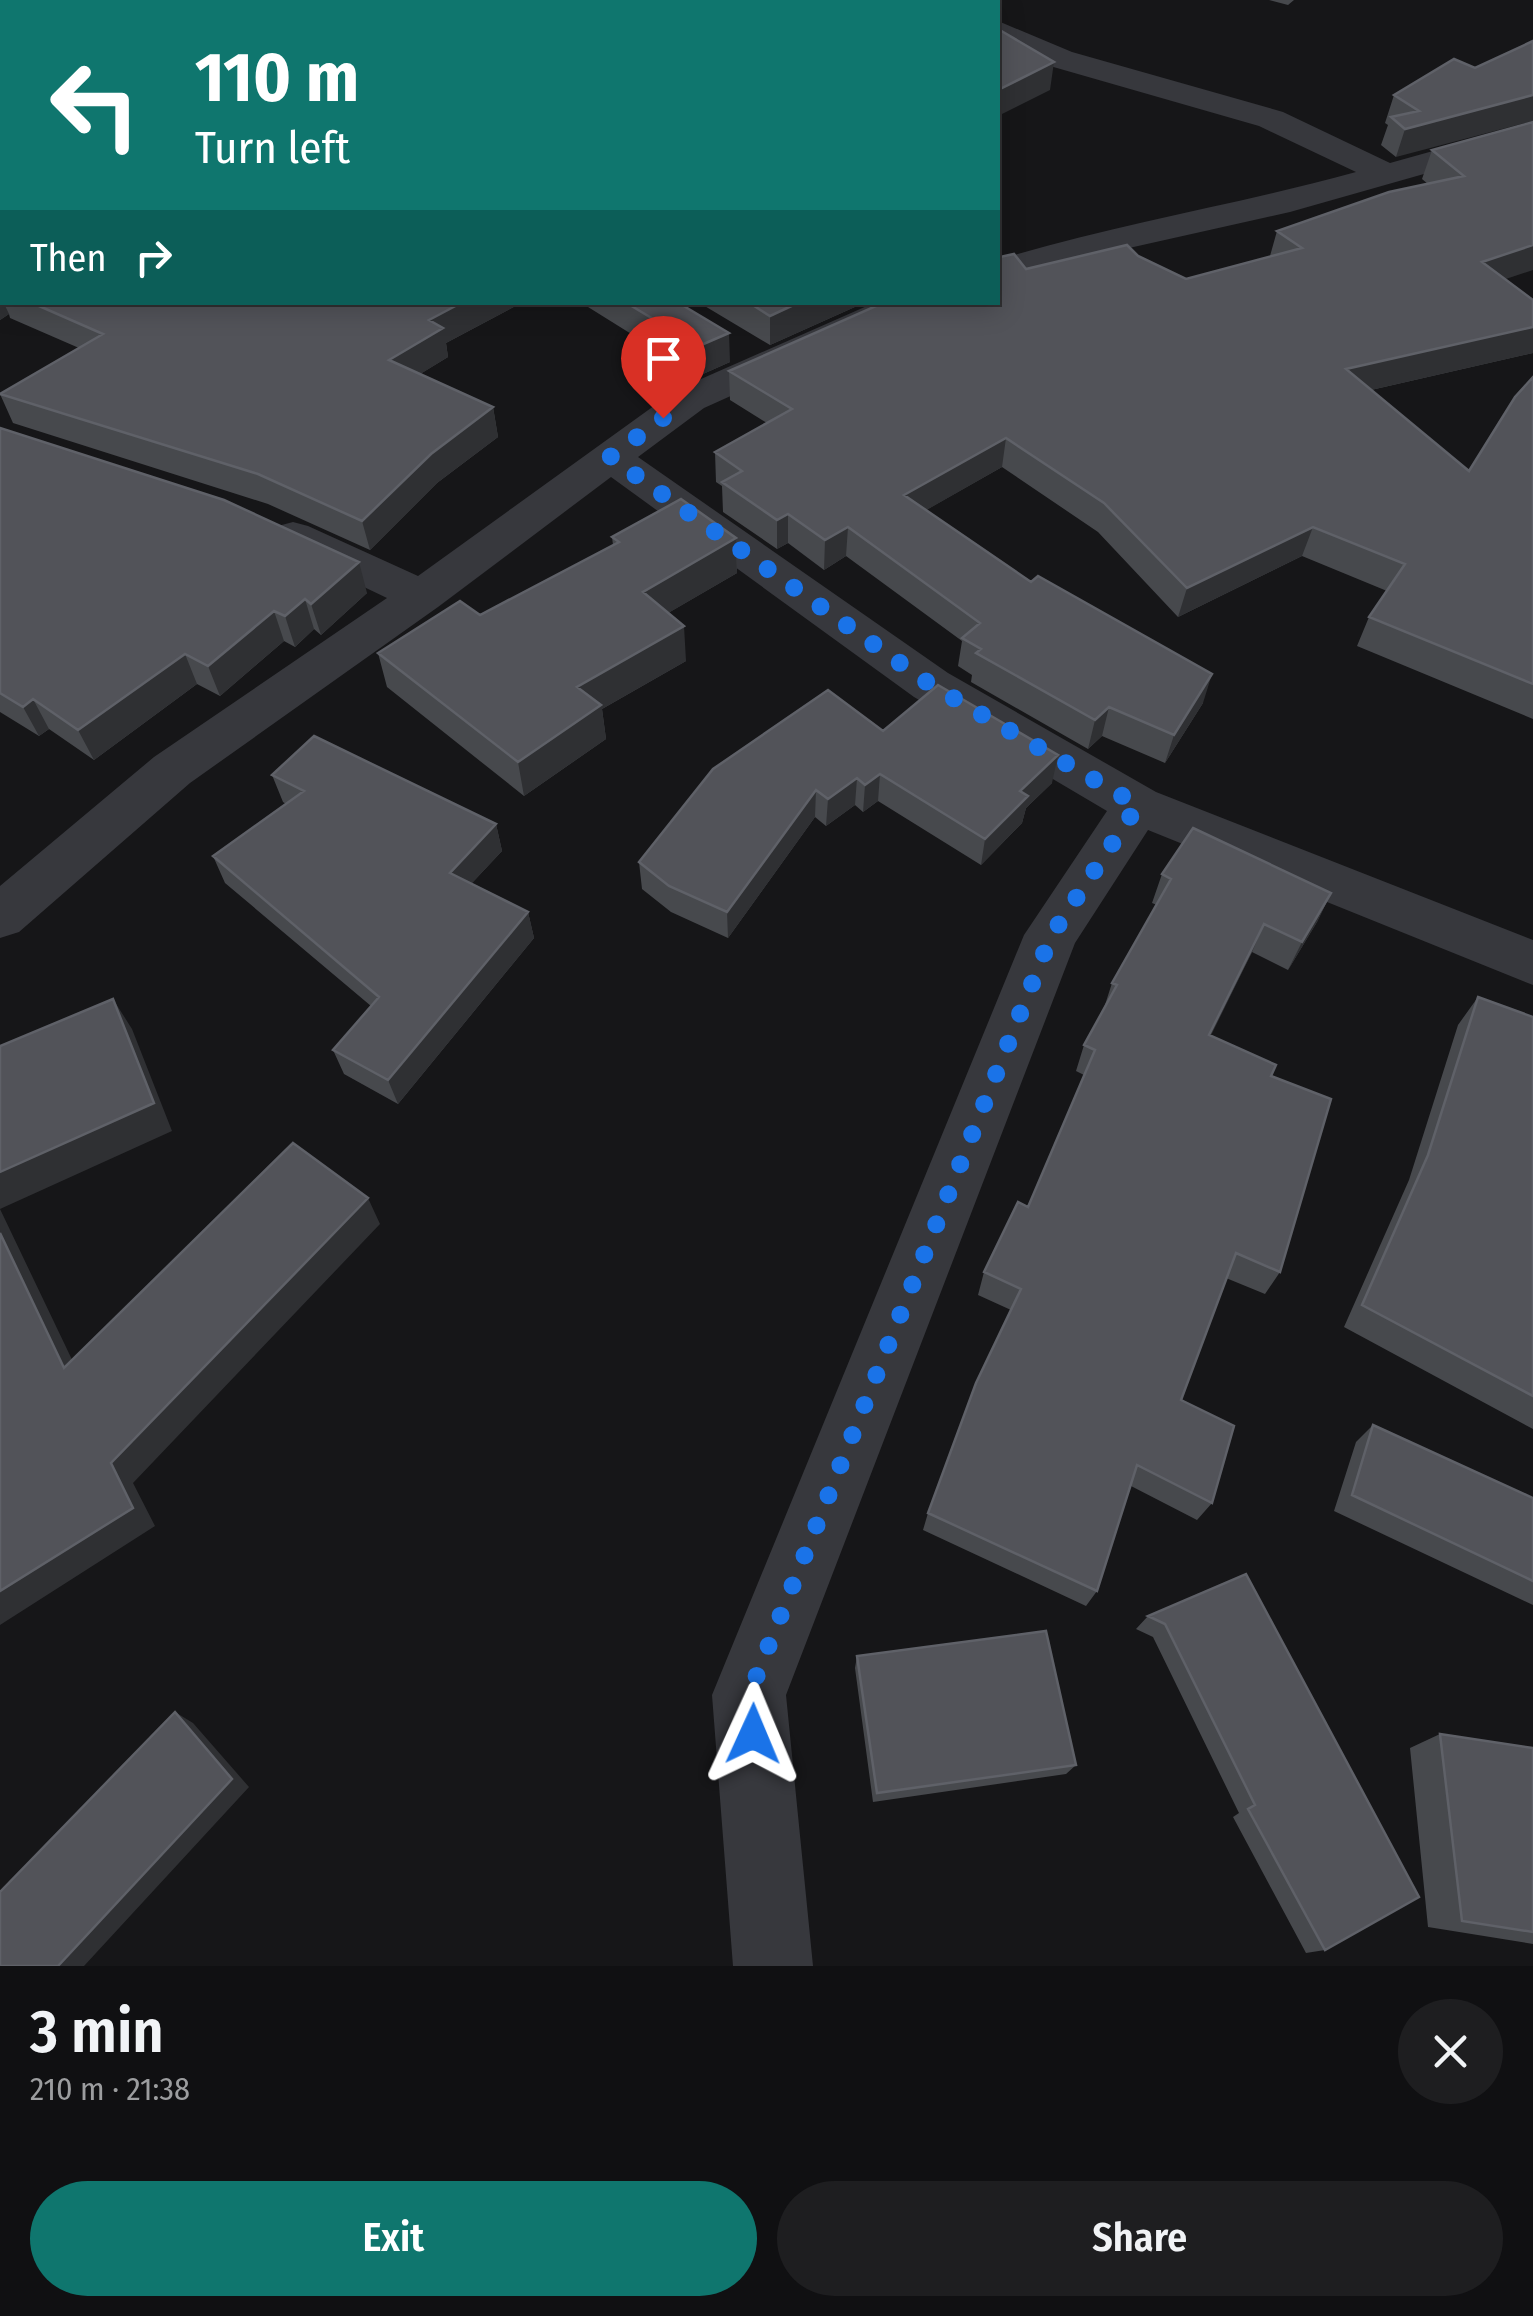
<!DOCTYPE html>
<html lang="en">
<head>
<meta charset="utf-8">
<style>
  body { margin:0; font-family:"Fira Sans Condensed",sans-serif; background:#1e1e20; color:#f1f3f6; height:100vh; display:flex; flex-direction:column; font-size:38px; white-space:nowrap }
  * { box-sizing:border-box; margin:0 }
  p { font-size:32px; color:#9c9d9f }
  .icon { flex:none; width:55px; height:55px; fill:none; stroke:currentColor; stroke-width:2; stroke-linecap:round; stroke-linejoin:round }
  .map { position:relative; height:1966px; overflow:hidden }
  .side { display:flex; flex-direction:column; background:#101012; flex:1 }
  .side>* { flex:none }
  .guide { position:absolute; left:0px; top:0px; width:1000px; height:305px; box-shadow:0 5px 25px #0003,0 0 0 2px #303032; background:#0f766e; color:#fff; overflow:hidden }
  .pin { position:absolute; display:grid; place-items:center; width:85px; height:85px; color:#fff; margin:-102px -42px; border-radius:50% 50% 50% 0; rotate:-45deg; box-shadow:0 0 10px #0007 }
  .pin .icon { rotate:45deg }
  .me { position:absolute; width:110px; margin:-55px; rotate:1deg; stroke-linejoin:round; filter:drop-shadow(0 0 8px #0008) }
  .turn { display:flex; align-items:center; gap:35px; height:210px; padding:0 30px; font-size:45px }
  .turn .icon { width:130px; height:130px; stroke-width:2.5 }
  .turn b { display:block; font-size:70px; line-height:85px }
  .then { display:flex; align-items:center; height:95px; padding:0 30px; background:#0003; gap:20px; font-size:38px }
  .round { display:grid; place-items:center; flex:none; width:105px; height:105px; border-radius:52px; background:#1e1e20 }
  .head { display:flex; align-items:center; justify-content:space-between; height:170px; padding:0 30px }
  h1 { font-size:60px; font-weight:600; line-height:75px }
  .action { display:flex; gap:20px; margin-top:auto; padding:20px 30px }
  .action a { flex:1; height:115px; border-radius:60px; background:#0f766e; color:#fff; font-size:40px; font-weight:600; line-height:115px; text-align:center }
  .action a+a { background:#1e1e20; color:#f1f3f6 }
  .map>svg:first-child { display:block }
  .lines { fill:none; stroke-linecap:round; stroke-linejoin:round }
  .minor { fill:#37383d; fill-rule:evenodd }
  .wall { fill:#47494d }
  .shaded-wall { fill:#2f3033 }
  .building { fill:#525359; stroke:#5f6168; stroke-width:2.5 }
  .route { stroke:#1a73e8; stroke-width:18; stroke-dasharray:0 32.4 }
</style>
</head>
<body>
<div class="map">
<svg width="1533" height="1966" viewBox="0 0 1533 1966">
  <rect width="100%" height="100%" fill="#161618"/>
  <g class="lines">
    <!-- minor -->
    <path class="minor" d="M 0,4 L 2,4 L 2,22 L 0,22 Z
      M 998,21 L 1072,52 L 1283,112 L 1390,163 L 1533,123 L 1533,143 L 1290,212 L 1071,261 L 998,283 L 998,260 C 1115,224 1237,205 1356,172 L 1259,126 L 1050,66 L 998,41 Z
      M 876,302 L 928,302 L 922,310 L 704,408 L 638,457 L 948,673 L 1156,792 L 1533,940 L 1533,985 L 1148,830 L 1075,943 L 786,1695 L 813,1966 L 733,1966 L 712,1695 L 1024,935 L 1107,811 L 914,697 L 611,477 L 438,607 L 190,783 L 19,932 L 0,938 L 0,886 L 154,757 L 387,598 L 278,546 L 271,536 L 278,526 L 293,522 L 308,526 L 418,576 L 676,390 Z"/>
  </g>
  <!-- wall -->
  <path class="wall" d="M 28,0 L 191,0 L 191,2 L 29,2 Z
    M 424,0 L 948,0 L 952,2 L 424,2 Z
    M 1269,0 L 1294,0 L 1288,5 Z
    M 1475,68 L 1396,157 L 1381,145 L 1388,125 L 1385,123 L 1394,95 Z
    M 1533,122 L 1505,279 L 1533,353 L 1371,390 L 1469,471 L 1533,377 L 1533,719 L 1357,646 L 1369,617 L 1387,591 L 1302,556 L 1178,617 L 1098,532 L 1002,467 L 926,510 L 1203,703 L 1165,763 L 1102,736 L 1088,749 L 971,682 L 972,675 L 958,666 L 962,641 L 846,556 L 824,570 L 788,543 L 777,549 L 723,512 L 722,486 L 716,482 L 715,452 L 767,423 L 730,400 L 729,371 L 1000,257 L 1026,269 L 1138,256 L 1186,279 L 1270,256 L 1277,231 L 1428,184 L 1422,179 L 1432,150 Z
    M 0,264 L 2,266 L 2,302 L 523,302 L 446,343 L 448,357 L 420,374 L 493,407 L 498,437 L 437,483 L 370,550 L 268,504 L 13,423 L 0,394 L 79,348 L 10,318 L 9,314 L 0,320 Z
    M 580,302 L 676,302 L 730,362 L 694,378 L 674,366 L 673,360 Z
    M 698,302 L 866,302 L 770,345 Z
    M 0,428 L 367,593 L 321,635 L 314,629 L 295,647 L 284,641 L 220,696 L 197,684 L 94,760 L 49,729 L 39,736 L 0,712 Z
    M 612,537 L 736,538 L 737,573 L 668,613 L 686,661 L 602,709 L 606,739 L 524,796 L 387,687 L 378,653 L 480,615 L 613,545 Z
    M 883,731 L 1052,783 L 1026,808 L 1022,823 L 981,865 L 878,801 L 863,812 L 855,805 L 826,826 L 815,817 L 728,938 L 671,912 L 642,889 L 639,862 Z
    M 272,775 L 496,824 L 502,851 L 471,884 L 528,912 L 534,938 L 398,1104 L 344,1074 L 333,1050 L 371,1006 L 225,883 L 213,856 L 286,804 L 283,802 Z
    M 1162,874 L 1331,893 L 1317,922 L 1288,970 L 1252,952 L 1210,1036 L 1271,1076 L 1280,1272 L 1265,1294 L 1226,1278 L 1181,1400 L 1212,1503 L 1197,1520 L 1131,1486 L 1097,1591 L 1086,1606 L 923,1530 L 928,1513 L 1011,1310 L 978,1295 L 984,1272 L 1028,1207 L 1084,1075 L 1076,1071 L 1084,1045 L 1104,1008 L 1112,983 L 1157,905 L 1152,903 Z
    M 1478,997 L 1533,1017 L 1533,1429 L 1344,1327 L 1409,1180 L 1458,1025 Z
    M 1373,1425 L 1533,1498 L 1533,1605 L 1334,1511 L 1356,1442 Z
    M 1246,1574 L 1325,1950 L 1306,1953 L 1233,1817 L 1239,1813 L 1153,1637 L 1136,1629 L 1148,1616 Z
    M 857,1656 L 1076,1765 L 1066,1774 L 873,1802 L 855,1668 Z
    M 1440,1734 L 1533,1748 L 1533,1944 L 1428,1927 L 1410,1748 Z"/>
  <!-- shaded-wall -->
  <path class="shaded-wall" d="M 1054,62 L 1050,90 L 998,116 L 998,90 Z
    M 1533,95 L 1533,121 L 1396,157 L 1405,129 Z
    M 2,128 L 2,166 L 0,168 L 0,130 Z
    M 1533,245 L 1533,270 L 1470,291 L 1482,262 Z
    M 0,295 L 9,314 L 0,320 Z
    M 463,302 L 523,302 L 446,343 L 448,357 L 396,389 L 389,360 L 429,320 Z
    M 800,302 L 866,302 L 770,345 L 770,316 Z
    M 1533,327 L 1533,353 L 1336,398 L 1346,369 Z
    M 729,333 L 730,362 L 694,378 L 692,349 Z
    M 493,407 L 498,437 L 437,483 L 370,550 L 362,521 L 431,454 Z
    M 1006,438 L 1002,467 L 902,524 L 904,495 Z
    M 788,514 L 788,543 L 777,549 L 777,520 Z
    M 848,527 L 846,556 L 824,570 L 825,540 Z
    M 1313,527 L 1302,556 L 1178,617 L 1187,588 Z
    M 736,538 L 737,573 L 646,626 L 643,592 Z
    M 359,562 L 367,593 L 321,635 L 311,604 Z
    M 305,599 L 314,629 L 295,647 L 285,616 Z
    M 274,611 L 284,641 L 220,696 L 208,666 Z
    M 684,626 L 686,661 L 602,709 L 606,739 L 524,796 L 518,762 L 577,687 Z
    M 185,654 L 197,684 L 94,760 L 78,730 Z
    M 1212,674 L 1203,703 L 1165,763 L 1174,735 Z
    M 33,699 L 49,729 L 39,736 L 23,707 Z
    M 1109,707 L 1102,736 L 1088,749 L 1095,720 Z
    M 1058,755 L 1052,783 L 1026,808 L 1022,823 L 981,865 L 985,839 L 1020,791 Z
    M 880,774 L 878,801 L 863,812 L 865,785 Z
    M 857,778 L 855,805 L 826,826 L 828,799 Z
    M 816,790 L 815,817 L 728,938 L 727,912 Z
    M 496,824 L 502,851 L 457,899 L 450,873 Z
    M 1331,893 L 1317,922 L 1288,970 L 1302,942 Z
    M 528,912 L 534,938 L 398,1104 L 388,1080 Z
    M 1264,924 L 1252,952 L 1198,1062 L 1209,1035 Z
    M 113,999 L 132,1029 L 172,1131 L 0,1209 L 87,1391 L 64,1368 L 0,1233 L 0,1172 Z
    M 368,1198 L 380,1224 L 133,1483 L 155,1526 L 0,1625 L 0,1591 L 111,1463 Z
    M 175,1712 L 193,1723 L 249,1787 L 84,1966 L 58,1966 Z"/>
  <!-- building -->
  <path class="building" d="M 136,0 L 186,0 L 185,2 L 151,2 Z
    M 463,0 L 710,0 L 720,2 L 470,2 Z
    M 718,0 L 948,0 L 952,2 L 722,2 Z
    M 0,15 L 2,15 L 2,128 L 0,130 Z
    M 998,29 L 1054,62 L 998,90 Z
    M 1533,41 L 1533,95 L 1405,129 L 1391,117 L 1419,111 L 1394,95 L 1454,59 L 1475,68 Z
    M 1533,122 L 1533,245 L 1482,262 L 1533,300 L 1533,327 L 1346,369 L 1469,471 L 1515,397 L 1533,377 L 1533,684 L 1369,617 L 1405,564 L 1313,527 L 1187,588 L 1104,503 L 1006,438 L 904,495 L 1031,582 L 1038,576 L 1212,674 L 1174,735 L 1109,707 L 1095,720 L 976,653 L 981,649 L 962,638 L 980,623 L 848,527 L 825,540 L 788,514 L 777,520 L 722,482 L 742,471 L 715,452 L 792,409 L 729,371 L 885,302 L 998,302 L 998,235 L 1000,257 L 1014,254 L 1026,269 L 1127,245 L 1138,256 L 1186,279 L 1302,248 L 1277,231 L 1389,192 L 1464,176 L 1432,150 Z
    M 0,264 L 2,266 L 2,282 L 0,284 Z
    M 30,302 L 463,302 L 429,320 L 443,328 L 389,360 L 493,407 L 431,454 L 362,521 L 258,474 L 0,394 L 103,334 Z
    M 625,302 L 677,302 L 729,333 L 692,349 L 672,337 L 678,334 Z
    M 748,302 L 800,302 L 770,316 Z
    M 0,428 L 224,500 L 359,562 L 311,604 L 305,599 L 285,616 L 274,611 L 208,666 L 185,654 L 78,730 L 33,699 L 23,707 L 0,693 Z
    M 681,499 L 736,538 L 643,592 L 684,626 L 577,687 L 601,705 L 518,762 L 378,653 L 460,601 L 480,615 L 619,542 L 612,537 Z
    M 938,685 L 1058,755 L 1020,791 L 1028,796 L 985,839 L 880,774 L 865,785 L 857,778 L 828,799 L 816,790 L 727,912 L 669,886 L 639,862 L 713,769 L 828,690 L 883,731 Z
    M 314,736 L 496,824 L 450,873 L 528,912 L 388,1080 L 333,1050 L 379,997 L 213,856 L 304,791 L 272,775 Z
    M 1193,828 L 1331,893 L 1302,942 L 1264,924 L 1209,1035 L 1276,1065 L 1271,1076 L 1331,1099 L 1280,1272 L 1236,1253 L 1181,1400 L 1234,1426 L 1212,1503 L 1137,1465 L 1097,1591 L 928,1513 L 976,1383 L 1021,1289 L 984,1272 L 1018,1202 L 1028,1207 L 1095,1050 L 1084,1045 L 1117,985 L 1112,983 L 1171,879 L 1162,874 Z
    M 1478,997 L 1533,1017 L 1533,1396 L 1362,1305 L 1428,1155 Z
    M 113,999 L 154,1103 L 0,1172 L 0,1046 Z
    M 293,1143 L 368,1198 L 111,1463 L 133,1508 L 0,1591 L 0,1233 L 64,1368 Z
    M 1373,1425 L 1533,1498 L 1533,1581 L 1352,1495 Z
    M 1246,1574 L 1419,1897 L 1325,1950 L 1248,1809 L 1255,1805 L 1165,1624 L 1148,1616 Z
    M 1046,1631 L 1076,1765 L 877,1793 L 857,1656 Z
    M 175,1712 L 232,1779 L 58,1966 L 0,1966 L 0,1892 Z
    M 1440,1734 L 1533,1748 L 1533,1932 L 1462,1921 Z"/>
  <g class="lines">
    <!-- route -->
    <path class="route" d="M 663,418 L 610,457 L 931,685 L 1138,805 L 1051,936 L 749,1695 L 753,1734"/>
  </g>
</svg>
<div class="pin" style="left:663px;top:418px;background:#d93025"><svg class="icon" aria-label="arrive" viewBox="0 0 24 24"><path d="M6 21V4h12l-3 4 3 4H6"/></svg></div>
<svg class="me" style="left:753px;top:1734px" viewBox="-20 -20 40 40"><path d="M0-17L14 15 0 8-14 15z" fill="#1a73e8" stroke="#fff" stroke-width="4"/></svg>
<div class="guide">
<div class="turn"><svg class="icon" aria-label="left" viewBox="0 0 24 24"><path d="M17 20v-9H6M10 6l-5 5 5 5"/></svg><div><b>110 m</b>Turn left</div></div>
<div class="then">Then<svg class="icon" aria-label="right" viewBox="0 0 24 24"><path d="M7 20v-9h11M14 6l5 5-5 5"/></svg></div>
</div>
</div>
<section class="side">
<div class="head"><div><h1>3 min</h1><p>210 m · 21:38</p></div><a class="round"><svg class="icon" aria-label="close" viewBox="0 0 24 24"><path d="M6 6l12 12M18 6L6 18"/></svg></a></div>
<div class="action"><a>Exit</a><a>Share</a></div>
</section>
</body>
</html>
